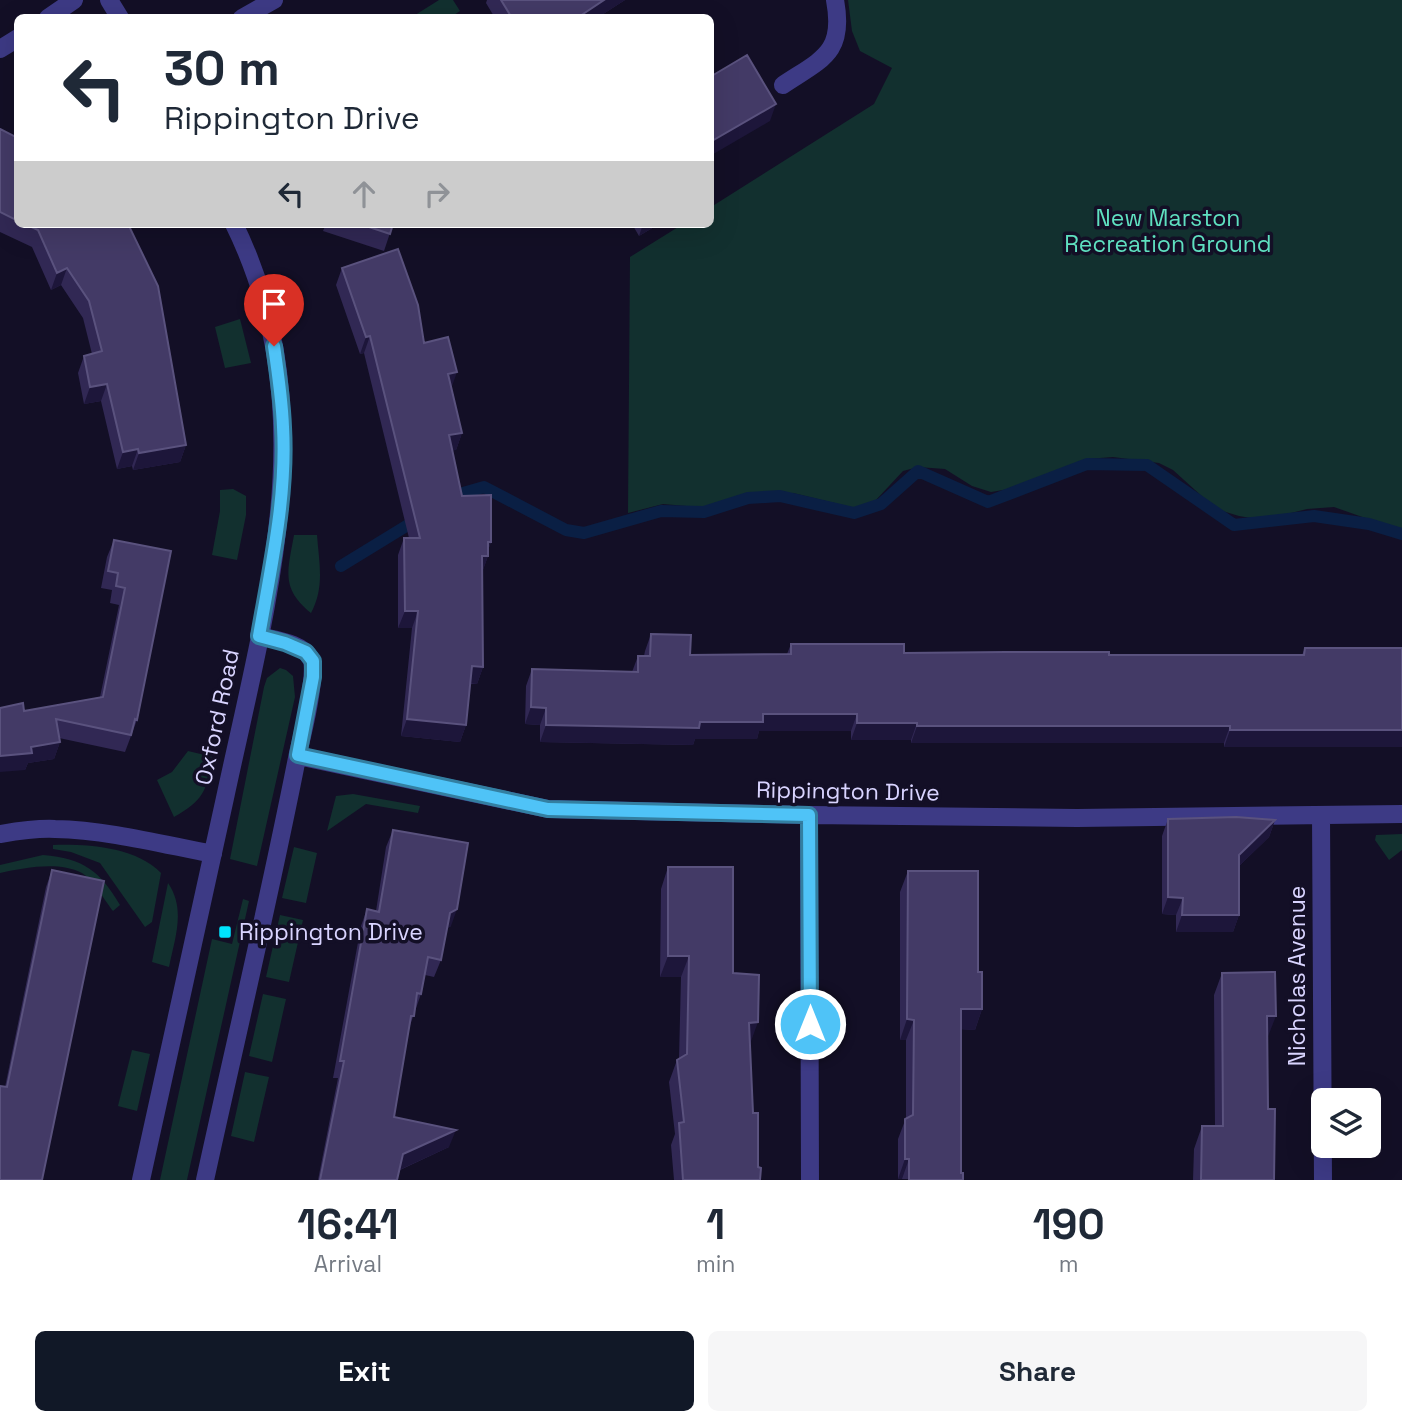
<!DOCTYPE html>
<html lang="en">
<head>
<meta charset="utf-8">
<style>
  body { margin:0; font-family:"Space Grotesk",sans-serif; background:#f6f6f7; color:#1f2937; height:100vh; display:flex; flex-direction:column; font-size:26px; white-space:nowrap }
  * { box-sizing:border-box; margin:0 }
  p { font-size:23px; color:#747a83 }
  .icon { flex:none; width:38px; height:38px; fill:none; stroke:currentColor; stroke-width:2; stroke-linecap:round; stroke-linejoin:round }
  .map { position:relative; height:1180px; overflow:hidden }
  .details { display:flex; flex-direction:column; background:#fff; flex:1 }
  .details>* { flex:none }
  .top-card { position:absolute; left:14px; top:14px; width:700px; height:214px; border-radius:10px; box-shadow:0 7px 28px #0002; background:#fff; color:#1f2937; overflow:hidden }
  .buttons { position:absolute; left:1311px; top:1088px; display:grid; gap:14px }
  .buttons a { display:grid; place-items:center; width:70px; height:70px; border-radius:10px; background:#fff; box-shadow:0 7px 28px #0002; font-size:35px }
  .pin { position:absolute; display:grid; place-items:center; width:60px; height:60px; color:#fff; margin:-72px -30px; border-radius:50% 50% 50% 0; rotate:-45deg; box-shadow:0 0 7px #0007 }
  .pin .icon { rotate:45deg }
  .me { position:absolute; width:77px; margin:-38px; rotate:0deg; stroke-linejoin:round; filter:drop-shadow(0 0 5px #0008) }
  .turn { display:flex; align-items:center; gap:24px; height:147px; padding:0 35px; font-size:32px }
  .turn .icon { width:91px; height:91px; stroke-width:2.5 }
  .turn b { display:block; font-size:49px; line-height:60px }
  .lanes { display:flex; align-items:center; height:66px; padding:0 35px; background:#0003; justify-content:center; gap:35px; direction:ltr }
  .lanes .off { opacity:.35 }
  .eta { display:flex; justify-content:space-evenly; align-items:center; height:119px; text-align:center }
  .eta b { font-size:42px; font-weight:700; line-height:49px }
  .primary-button { display:flex; gap:14px; margin-top:auto; padding:14px 35px }
  .primary-button a { flex:1; height:80px; border-radius:10px; background:#111827; color:#fff; font-size:28px; font-weight:700; line-height:80px; text-align:center }
  .primary-button a+a { background:#f6f6f7; color:#1f2937 }
  .map>svg:first-child { display:block }
  .green { fill:#12302f }
  .lines { fill:none; stroke-linecap:round; stroke-linejoin:round }
  .stream { stroke:#0a1f44; stroke-width:12 }
  .street { stroke:#3d3a85; stroke-width:18 }
  .wall { fill:#312854 }
  .shaded-wall { fill:#1d163a }
  .building { fill:#433a66; stroke:#5a527e; stroke-width:2 }
  .route-casing { stroke:#337fa1; stroke-width:18 }
  .route { stroke:#4fc3f7; stroke-width:12 }
  .poi-dot { fill:#00e5ff; stroke:#130f26; stroke-width:2.5 }
  .labels { text-anchor:middle; dominant-baseline:central; stroke-width:7; stroke-linejoin:round; paint-order:stroke }
  .park-label { font-size:23px; fill:#5fe0c0; stroke:#130f26 }
  .street-label { font-size:23px; fill:#d9d4ff; stroke:#130f26 }
  .poi-label { font-size:23px; fill:#d9d4ff; stroke:#130f26; text-anchor:start }
</style>
</head>
<body>
<div class="map">
<svg width="1402" height="1180" viewBox="0 0 1402 1180">
  <rect width="100%" height="100%" fill="#130f26"/>
  <!-- green -->
  <path class="green" d="M 439,0 L 453,0 L 460,11 L 454,15 L 456,17 L 412,17 Z
    M 848,0 L 1402,0 L 1402,531 L 1334,507 L 1307,509 L 1263,520 L 1239,516 L 1216,509 L 1173,470 L 1159,463 L 1113,457 L 1087,459 L 1009,489 L 991,492 L 972,486 L 945,469 L 918,467 L 903,471 L 875,501 L 859,509 L 793,493 L 762,493 L 748,494 L 709,508 L 663,504 L 628,513 L 630,257 L 683,224 L 710,224 L 711,207 L 874,104 L 892,68 L 860,51 L 852,31 Z
    M 240,319 L 251,363 L 225,368 L 215,327 Z
    M 233,489 L 246,496 L 246,515 L 237,560 L 212,555 L 220,511 L 220,490 Z
    M 294,535 L 317,535 C 319,563 325,587 311,613 C 280,588 288,570 294,535 Z
    M 280,668 L 286,670 L 293,676 L 295,697 L 257,866 L 230,859 L 264,687 L 267,678 Z
    M 188,751 L 213,757 C 206,791 205,799 174,817 L 157,780 L 172,772 Z
    M 353,794 L 420,806 L 418,813 L 366,804 L 327,831 L 336,796 Z
    M 1402,834 L 1402,850 L 1389,860 L 1375,840 L 1376,835 Z
    M 53,845 C 88,844 136,847 161,873 L 152,922 L 145,927 L 100,863 L 71,852 L 53,849 Z
    M 294,847 L 317,853 L 306,903 L 282,898 Z
    M 43,855 C 84,859 99,870 120,905 L 113,911 C 106,902 91,878 82,873 C 58,861 25,868 0,873 L 0,865 Z
    M 168,883 C 186,909 175,938 169,967 L 152,962 Z
    M 243,899 L 249,901 L 187,1180 L 160,1180 L 212,939 L 232,944 Z
    M 280,915 L 303,920 L 289,982 L 266,977 Z
    M 263,994 L 286,999 L 272,1062 L 249,1056 Z
    M 132,1050 L 150,1054 L 137,1111 L 118,1106 Z
    M 245,1072 L 269,1077 L 254,1142 L 231,1136 Z"/>
  <g class="lines">
    <!-- stream -->
    <path class="stream" d="M 448,500 L 456,495 L 484,487 L 566,530 L 584,533 L 661,511 L 704,512 L 748,498 L 780,496 L 854,513 L 881,504 L 918,471 L 988,502 L 1087,464 L 1147,465 L 1234,525 L 1314,516 L 1369,524 L 1402,534
      M 341,566 L 421,517"/>
    <!-- street -->
    <path class="street" d="M 109,0 L 120,18
      M 48,18 L 74,0
      M 242,18 L 274,0
      M 0,49 L 18,38
      M 783,85 C 822,59 845,53 835,0
      M 298,756 L 548,809 L 809,815 L 1077,818 L 1402,814
      M 809,815 L 810,1180
      M 1321,815 L 1323,1180
      M 0,834 C 18,831 37,828 55,829 C 108,830 161,844 213,854
      M 141,1180 C 169,1053 197,925 225,798 C 266,606 326,411 234,224
      M 205,1180 C 236,1038 270,896 298,753 C 302,737 318,671 311,659 C 303,643 275,640 259,636"/>
  </g>
  <!-- wall -->
  <path class="wall" d="M 487,0 L 625,0 L 597,18 L 495,18 L 486,3 Z
    M 0,129 L 18,138 L 18,224 L 128,224 L 186,445 L 180,462 L 133,470 L 132,466 L 117,469 L 101,401 L 84,404 L 78,373 L 84,356 L 92,354 L 83,318 L 61,285 L 51,290 L 32,247 L 0,232 Z
    M 326,224 L 393,224 L 384,251 L 323,231 Z
    M 632,224 L 659,224 L 639,236 Z
    M 342,268 L 424,343 L 451,388 L 462,433 L 456,450 L 452,450 L 462,496 L 491,542 L 488,550 L 488,556 L 482,572 L 483,667 L 477,684 L 470,684 L 466,725 L 460,742 L 401,736 L 412,628 L 398,628 L 398,555 L 404,538 L 409,538 L 364,353 L 360,354 L 336,285 Z
    M 114,540 L 171,551 L 137,720 L 125,752 L 59,738 L 60,742 L 54,759 L 28,763 L 25,770 L 24,711 L 100,697 L 119,605 L 110,603 L 112,590 L 101,588 L 107,557 Z
    M 651,634 L 690,655 L 787,654 L 791,644 L 904,653 L 1109,655 L 1302,655 L 1305,648 L 1402,648 L 1402,747 L 1224,747 L 1224,743 L 911,743 L 911,740 L 851,740 L 851,731 L 759,731 L 757,739 L 695,739 L 693,745 L 540,742 L 540,725 L 525,724 L 526,686 L 532,669 L 632,672 L 638,656 L 644,656 L 645,651 Z
    M 1168,819 L 1275,820 L 1269,837 L 1239,866 L 1239,915 L 1233,932 L 1176,932 L 1176,915 L 1162,914 L 1162,836 Z
    M 393,830 L 451,926 L 447,928 L 441,960 L 434,977 L 425,975 L 421,994 L 408,1031 L 394,1117 L 449,1147 L 400,1170 L 397,1180 L 318,1180 L 338,1078 L 333,1078 L 361,926 L 367,909 L 376,911 L 386,847 Z
    M 668,867 L 733,973 L 750,1044 L 753,1113 L 758,1167 L 760,1180 L 674,1180 L 671,1145 L 675,1134 L 669,1082 L 677,1060 L 679,1059 L 681,977 L 660,977 L 661,889 Z
    M 52,870 L 42,1180 L 5,1087 L 46,887 Z
    M 908,871 L 978,972 L 982,1009 L 975,1030 L 961,1029 L 961,1173 L 963,1180 L 898,1179 L 898,1139 L 906,1118 L 906,1040 L 900,1040 L 900,892 Z
    M 1222,973 L 1267,1039 L 1268,1109 L 1274,1180 L 1193,1180 L 1194,1149 L 1202,1126 L 1215,1126 L 1214,995 Z"/>
  <!-- shaded-wall -->
  <path class="shaded-wall" d="M 604,0 L 625,0 L 597,18 L 577,18 Z
    M 776,104 L 770,121 L 710,156 L 710,142 Z
    M 643,224 L 659,224 L 639,236 Z
    M 67,268 L 61,285 L 51,290 L 57,273 Z
    M 370,336 L 364,353 L 360,354 L 366,337 Z
    M 457,372 L 451,389 L 448,374 Z
    M 107,384 L 101,401 L 84,404 L 90,387 Z
    M 462,433 L 456,450 L 443,452 L 449,435 Z
    M 186,445 L 180,462 L 133,470 L 139,453 Z
    M 138,449 L 132,466 L 117,469 L 123,452 Z
    M 488,542 L 491,542 L 486,556 L 488,556 L 482,573 L 476,573 Z
    M 405,611 L 418,611 L 412,628 L 398,628 Z
    M 472,666 L 483,667 L 477,684 L 465,683 Z
    M 531,707 L 546,708 L 540,725 L 525,724 Z
    M 763,714 L 857,714 L 851,731 L 759,731 L 757,739 L 695,739 L 693,745 L 540,742 L 546,725 L 700,722 Z
    M 407,719 L 466,725 L 460,742 L 401,736 Z
    M 857,723 L 917,723 L 911,740 L 851,740 Z
    M 917,726 L 1230,726 L 1224,743 L 911,743 Z
    M 1230,730 L 1402,730 L 1402,747 L 1224,747 Z
    M 60,742 L 54,759 L 28,763 L 25,770 L 0,772 L 0,756 L 31,747 Z
    M 1275,820 L 1269,837 L 1233,872 L 1239,855 Z
    M 1168,897 L 1183,898 L 1176,915 L 1162,914 Z
    M 457,909 L 451,926 L 444,930 L 450,913 Z
    M 1182,915 L 1239,915 L 1233,932 L 1176,932 Z
    M 668,956 L 689,956 L 681,977 L 660,977 Z
    M 961,1009 L 982,1009 L 975,1030 L 954,1029 Z
    M 1267,1016 L 1276,1016 L 1267,1039 Z
    M 907,1019 L 914,1020 L 906,1040 L 900,1040 Z
    M 758,1022 L 750,1044 L 749,1023 Z
    M 456,1130 L 449,1147 L 397,1171 L 403,1154 Z
    M 905,1159 L 909,1159 L 902,1179 L 898,1179 Z"/>
  <!-- building -->
  <path class="building" d="M 501,0 L 604,0 L 577,18 L 512,18 Z
    M 747,55 L 776,104 L 710,142 L 710,77 Z
    M 0,129 L 18,138 L 18,221 L 0,212 Z
    M 25,224 L 128,224 L 158,286 L 186,445 L 139,453 L 138,449 L 123,452 L 107,384 L 90,387 L 84,356 L 102,351 L 89,301 L 67,268 L 57,273 L 38,230 Z
    M 360,224 L 393,224 L 390,234 Z
    M 398,249 L 418,305 L 424,343 L 448,337 L 457,372 L 448,374 L 462,433 L 449,435 L 462,496 L 491,495 L 491,542 L 488,542 L 488,556 L 482,556 L 483,667 L 472,666 L 466,725 L 407,719 L 418,611 L 405,611 L 404,538 L 420,538 L 370,336 L 366,337 L 342,268 Z
    M 114,540 L 171,551 L 137,720 L 135,719 L 131,735 L 56,719 L 60,742 L 31,747 L 32,753 L 0,756 L 0,708 L 23,703 L 24,711 L 103,697 L 125,588 L 116,586 L 118,573 L 108,571 Z
    M 651,634 L 691,635 L 690,655 L 791,654 L 791,644 L 904,644 L 904,653 L 1006,652 L 1109,652 L 1109,655 L 1304,655 L 1305,648 L 1402,648 L 1402,730 L 1230,730 L 1230,726 L 917,726 L 917,723 L 857,723 L 857,714 L 763,714 L 763,722 L 700,722 L 699,728 L 546,725 L 546,708 L 531,707 L 532,669 L 638,672 L 638,656 L 650,656 Z
    M 1236,817 L 1275,820 L 1239,855 L 1239,915 L 1182,915 L 1183,898 L 1168,897 L 1168,819 Z
    M 393,830 L 468,843 L 457,909 L 450,913 L 441,960 L 428,957 L 421,994 L 417,993 L 414,1016 L 411,1016 L 394,1117 L 456,1130 L 403,1154 L 397,1180 L 320,1180 L 344,1061 L 340,1061 L 367,909 L 379,912 Z
    M 668,867 L 733,867 L 733,973 L 759,975 L 758,1022 L 749,1023 L 753,1113 L 758,1113 L 758,1167 L 761,1168 L 760,1180 L 683,1180 L 679,1123 L 684,1122 L 677,1060 L 687,1054 L 689,956 L 668,956 Z
    M 52,870 L 104,881 L 42,1180 L 0,1180 L 0,1086 L 7,1087 Z
    M 908,871 L 978,871 L 978,972 L 982,972 L 982,1009 L 961,1009 L 961,1173 L 963,1173 L 963,1180 L 909,1180 L 909,1159 L 905,1159 L 905,1119 L 913,1115 L 914,1020 L 907,1019 Z
    M 1275,972 L 1276,1016 L 1267,1016 L 1268,1109 L 1275,1109 L 1274,1180 L 1201,1180 L 1202,1126 L 1223,1126 L 1222,973 Z"/>
  <g class="lines">
    <defs>
      <path id="route" d="M 274,346 C 278,373 282,400 283,427 C 287,497 271,567 259,636 L 285,643 L 306,652 L 313,661 L 313,677 L 298,755 L 548,809 L 809,815 L 810,1024"/>
    </defs>
    <!-- route casing -->
    <use href="#route" class="route-casing"/>
    <!-- route -->
    <use href="#route" class="route"/>
  </g>
  <!-- markers -->
  <rect class="poi-dot" x="218" y="925" width="14" height="14" rx="3.5"/>
  <g class="labels">
    <!-- park labels -->
    <g class="park-label">
      <text x="1168" y="218">New Marston<tspan x="1168" dy="26">Recreation Ground</tspan></text>
    </g>
    <!-- street labels -->
    <g class="street-label">
      <text transform="translate(217 717) rotate(-78)">Oxford Road</text>
      <text transform="translate(848 791) rotate(1)">Rippington Drive</text>
      <text transform="translate(1297 976) rotate(-90)">Nicholas Avenue</text>
    </g>
    <!-- poi labels -->
    <g class="poi-label">
      <text x="239" y="932">Rippington Drive</text>
    </g>
  </g>
</svg>
<div class="buttons">
<a><svg class="icon" aria-label="layers" viewBox="0 0 24 24"><path d="M12 4l9 5-9 5-9-5zM3 14l9 5 9-5"/></svg></a>
</div>
<div class="pin" style="left:274px;top:346px;background:#d93025"><svg class="icon" aria-label="arrive" viewBox="0 0 24 24"><path d="M6 21V4h12l-3 4 3 4H6"/></svg></div>
<svg class="me" style="left:810px;top:1024px" viewBox="-20 -20 40 40"><circle r="17" fill="#4fc3f7" stroke="#fff" stroke-width="3"/><path d="M0-11L8 9 0 5-8 9z" fill="#fff"/></svg>
<div class="top-card">
<div class="turn"><svg class="icon" aria-label="left" viewBox="0 0 24 24"><path d="M17 20v-9H6M10 6l-5 5 5 5"/></svg><div><b>30 m</b>Rippington Drive</div></div>
<div class="lanes"><svg class="icon" aria-label="left" viewBox="0 0 24 24"><path d="M17 20v-9H6M10 6l-5 5 5 5"/></svg><svg class="icon off" aria-label="ahead" viewBox="0 0 24 24"><path d="M12 20V5M6 11l6-6 6 6"/></svg><svg class="icon off" aria-label="right" viewBox="0 0 24 24"><path d="M7 20v-9h11M14 6l5 5-5 5"/></svg></div>
</div>
</div>
<section class="details">
<div class="eta">
<div><b>16:41</b><p>Arrival</p></div>
<div><b>1</b><p>min</p></div>
<div><b>190</b><p>m</p></div>
</div>
<div class="primary-button"><a>Exit</a><a>Share</a></div>
</section>
</body>
</html>
